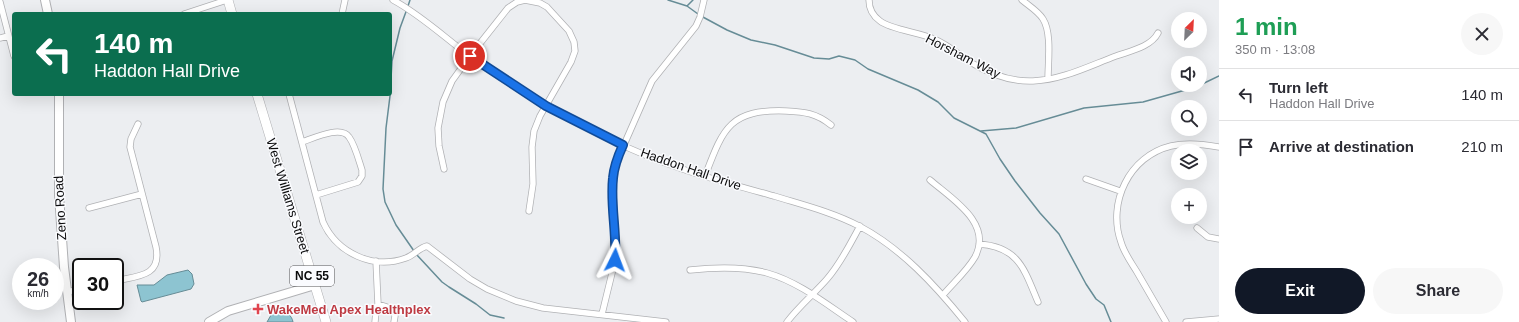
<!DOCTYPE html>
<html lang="en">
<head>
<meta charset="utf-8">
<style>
  body { margin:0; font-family:Arial,sans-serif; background:#f7f7f7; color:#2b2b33; height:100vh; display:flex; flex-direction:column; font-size:15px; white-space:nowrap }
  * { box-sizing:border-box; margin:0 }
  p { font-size:13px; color:#7c7c81 }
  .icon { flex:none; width:22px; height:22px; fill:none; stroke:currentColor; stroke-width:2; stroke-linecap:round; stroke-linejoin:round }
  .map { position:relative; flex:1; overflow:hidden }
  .side { display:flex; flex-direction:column; background:#fff; width:300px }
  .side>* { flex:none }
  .hud { position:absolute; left:12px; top:12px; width:380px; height:84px; border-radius:4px; box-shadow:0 4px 16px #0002; background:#0b6e4f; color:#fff; overflow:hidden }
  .needle { width:26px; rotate:24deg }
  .buttons { position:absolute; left:1171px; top:12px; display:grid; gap:8px }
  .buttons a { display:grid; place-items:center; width:36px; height:36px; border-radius:50%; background:#fff; box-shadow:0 4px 16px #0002; font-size:20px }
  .speed { position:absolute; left:12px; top:258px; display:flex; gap:8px; font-size:20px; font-weight:700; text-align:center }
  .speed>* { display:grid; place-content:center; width:52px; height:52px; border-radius:50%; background:#fff; box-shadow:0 4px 16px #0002; line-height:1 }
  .speed small { font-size:10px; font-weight:400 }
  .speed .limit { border:2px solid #111; border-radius:6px; background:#fff; color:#111 }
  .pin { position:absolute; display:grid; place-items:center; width:34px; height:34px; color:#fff; margin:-17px; border:2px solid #fff; border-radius:50%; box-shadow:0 1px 4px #0007 }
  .me { position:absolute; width:44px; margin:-22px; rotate:3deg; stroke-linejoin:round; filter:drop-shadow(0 0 3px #0008) }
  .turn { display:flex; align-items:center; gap:14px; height:84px; padding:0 16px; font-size:18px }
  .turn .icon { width:52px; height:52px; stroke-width:2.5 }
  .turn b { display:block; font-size:28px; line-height:34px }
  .round { display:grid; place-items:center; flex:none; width:42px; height:42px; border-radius:21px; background:#f7f7f7 }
  .head { display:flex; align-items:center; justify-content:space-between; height:68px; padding:0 16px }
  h1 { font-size:24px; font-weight:600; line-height:30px; color:#1e9e55 }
  .button { display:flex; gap:8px; margin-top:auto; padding:8px 16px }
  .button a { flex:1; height:46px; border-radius:24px; background:#111827; color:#fff; font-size:16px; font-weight:600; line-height:46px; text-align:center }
  .button a+a { background:#f7f7f7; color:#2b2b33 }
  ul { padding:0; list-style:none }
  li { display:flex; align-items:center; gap:12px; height:52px; padding:0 16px; border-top:1px solid #e1e1e2 }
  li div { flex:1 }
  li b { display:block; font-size:15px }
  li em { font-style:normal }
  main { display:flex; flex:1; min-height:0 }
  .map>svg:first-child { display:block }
  .water { fill:#8dc4d1; stroke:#668c96 }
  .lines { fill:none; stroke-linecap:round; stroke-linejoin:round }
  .stream { stroke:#668c96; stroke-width:1.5 }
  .street-casing { stroke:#b0b1b4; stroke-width:7 }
  .secondary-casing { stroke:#b0b1b4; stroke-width:10 }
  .primary-casing { stroke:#b0b1b4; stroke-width:10 }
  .street { stroke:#fff; stroke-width:5.5 }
  .secondary { stroke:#fff; stroke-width:8 }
  .primary { stroke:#fff; stroke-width:9 }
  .route-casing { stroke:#114b97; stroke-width:10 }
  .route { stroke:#1a73e8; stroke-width:7 }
  .health-dot { fill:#e0444e; stroke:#fafbfe; stroke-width:1.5 }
  .labels { text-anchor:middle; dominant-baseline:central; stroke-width:3; stroke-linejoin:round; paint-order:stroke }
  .shield { fill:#fafbfe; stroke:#535355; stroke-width:1 }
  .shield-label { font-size:12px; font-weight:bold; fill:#0b0b0c }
  .street-label { font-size:13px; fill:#0b0b0c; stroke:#fafbfe }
  .health-label { font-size:13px; font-weight:bold; fill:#be3a42; stroke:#fafbfe; text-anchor:start }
</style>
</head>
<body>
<main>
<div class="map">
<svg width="1219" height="322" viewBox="0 0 1219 322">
  <rect width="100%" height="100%" fill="#eceef1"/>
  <!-- water -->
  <path class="water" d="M 188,270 L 192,274 L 194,284 L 191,289 L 142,302 L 141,301 L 137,285 L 154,285 L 167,275 Z
    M 279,309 C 285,311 292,315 293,322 L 267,322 L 274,310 Z"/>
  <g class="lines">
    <!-- stream -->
    <path class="stream" d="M 668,0 L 687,6 L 698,14
      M 408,6 L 410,0
      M 687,6 L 693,0
      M 407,9 L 400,28 L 392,61 L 390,96 L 386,128 L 383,189 L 385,202 L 396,225 L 414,251
      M 701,16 L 727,30 L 751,40 L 775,45 L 814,58 L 829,59 L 839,56 L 855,60 L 868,69 L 918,90 L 938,102 L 954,118 L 986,134 L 1000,159 L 1015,181 L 1040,213 L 1059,234 L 1086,284 L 1096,299 L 1104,305 L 1111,322
      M 981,131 L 1016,128 L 1084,108 L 1143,102 L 1196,87 L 1219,76
      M 416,254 L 442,282 L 449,287 L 476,304 L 490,315 L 504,318"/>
    <defs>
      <path id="street" d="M 393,0 C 421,15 445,38 471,57 C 516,89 563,115 612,140 C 663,166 719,181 774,196 C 803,205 832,212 859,226 C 901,248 935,285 965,322
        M 869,0 C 869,8 873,16 880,21 C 892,30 919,32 934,39 C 947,44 958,54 970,62 C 988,73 1010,82 1033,81 C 1062,80 1089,66 1116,56 C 1130,51 1151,47 1158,33
        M 1022,0 C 1029,6 1038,11 1043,19 C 1052,33 1048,62 1048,79
        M 0,2 L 14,56
        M 184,14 L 227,0
        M 342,14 L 345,0
        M 0,38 L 8,36
        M 289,94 L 323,222 C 337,253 373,270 406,258 C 414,255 419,248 427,246 L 470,279 L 487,289 L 516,301 L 543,308 L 666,322
        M 302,142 C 314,138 341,125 349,137 C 355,145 359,161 362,170 L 362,176 L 358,182 L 316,195
        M 444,169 L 439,146 L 438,128 L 443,102 L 452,81 L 470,56 L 508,8 L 517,2 L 525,0 L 540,3 L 547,7 L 569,31 L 574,42 L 575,51 L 571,62 L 540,116 L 534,131 L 532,147 L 533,184 L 529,211
        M 705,176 C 723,129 729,109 786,111 C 805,112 816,113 831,125
        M 1086,179 L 1120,191
        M 930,180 C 952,199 993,223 975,257 C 967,271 953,283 943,295
        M 89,208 L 142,194
        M 1197,228 L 1208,237 L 1219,239
        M 979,244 C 1019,247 1024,269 1038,302
        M 690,270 C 716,267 742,266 767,273 C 799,282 826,304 853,322
        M 115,281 C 137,276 162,277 156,247 L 130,147 L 131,139 L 138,124
        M 67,292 L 81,289
        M 378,304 L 387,307 L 394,312 L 395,316 L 394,322
        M 602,314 L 613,269 L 616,251 L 613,186 L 616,163 L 652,81 L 696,26 L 700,17 L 704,0
        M 375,322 L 376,311 L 378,304 L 376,261
        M 787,322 C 799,306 814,294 827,279 C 841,263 850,244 860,226
        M 1166,322 C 1156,305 1147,289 1137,272 C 1131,262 1124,253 1121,242 C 1107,203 1129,156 1171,146 C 1187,142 1203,144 1219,147
        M 1186,322 L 1219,319"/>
      <path id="secondary" d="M 45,0 L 48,14
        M 59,94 L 59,195 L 64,267 L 71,322
        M 209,322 L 228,311 L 315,285"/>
      <path id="primary" d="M 228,0 L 232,14
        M 257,94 L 326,322"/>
    </defs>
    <!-- street casing -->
    <use href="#street" class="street-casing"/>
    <!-- secondary casing -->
    <use href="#secondary" class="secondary-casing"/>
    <!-- primary casing -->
    <use href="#primary" class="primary-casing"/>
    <!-- street -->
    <use href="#street" class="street"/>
    <!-- secondary -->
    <use href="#secondary" class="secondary"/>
    <!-- primary -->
    <use href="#primary" class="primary"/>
  </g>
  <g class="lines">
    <defs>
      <path id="route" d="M 470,56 L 546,106 L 623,145 C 618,156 614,166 613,178 C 610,205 617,232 615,260"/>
    </defs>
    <!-- route casing -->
    <use href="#route" class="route-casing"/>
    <!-- route -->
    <use href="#route" class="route"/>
  </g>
  <!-- markers -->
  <path class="health-dot" d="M256 303h4v4h4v4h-4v4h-4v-4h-4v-4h4z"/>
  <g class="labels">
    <!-- shield labels -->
    <rect class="shield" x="290" y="266" width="44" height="20" rx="3"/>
    <g class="shield-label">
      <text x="312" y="276">NC 55</text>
    </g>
    <!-- street labels -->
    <g class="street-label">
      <text transform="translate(963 56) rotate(27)">Horsham Way</text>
      <text transform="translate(691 169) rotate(19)">Haddon Hall Drive</text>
      <text transform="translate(288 196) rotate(73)">West Williams Street</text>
      <text transform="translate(60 208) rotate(-93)">Zeno Road</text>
    </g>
    <!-- health labels -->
    <g class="health-label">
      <text x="267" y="309">WakeMed Apex Healthplex</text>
    </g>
  </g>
</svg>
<div class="buttons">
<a><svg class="needle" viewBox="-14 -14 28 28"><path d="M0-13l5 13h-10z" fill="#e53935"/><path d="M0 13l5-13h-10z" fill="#7c7c81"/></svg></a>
<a><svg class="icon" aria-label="sound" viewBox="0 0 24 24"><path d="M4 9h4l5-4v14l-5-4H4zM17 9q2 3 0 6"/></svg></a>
<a><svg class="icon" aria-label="search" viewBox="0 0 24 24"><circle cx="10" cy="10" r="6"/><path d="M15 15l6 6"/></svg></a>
<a><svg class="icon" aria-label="layers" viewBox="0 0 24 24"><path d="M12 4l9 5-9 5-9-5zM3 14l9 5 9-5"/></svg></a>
<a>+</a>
</div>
<div class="speed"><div>26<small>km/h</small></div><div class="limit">30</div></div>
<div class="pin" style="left:470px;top:56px;background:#d93025"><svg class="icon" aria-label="arrive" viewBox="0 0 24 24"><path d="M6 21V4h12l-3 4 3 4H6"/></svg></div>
<svg class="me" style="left:615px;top:260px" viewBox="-20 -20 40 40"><path d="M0-17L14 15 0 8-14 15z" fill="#1a73e8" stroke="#fff" stroke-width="4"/></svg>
<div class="hud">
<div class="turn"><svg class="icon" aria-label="left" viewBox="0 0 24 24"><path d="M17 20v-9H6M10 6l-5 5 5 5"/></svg><div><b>140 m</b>Haddon Hall Drive</div></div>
</div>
</div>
<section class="side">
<div class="head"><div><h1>1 min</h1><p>350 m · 13:08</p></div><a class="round"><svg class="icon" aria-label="close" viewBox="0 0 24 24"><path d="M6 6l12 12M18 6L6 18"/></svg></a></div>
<ul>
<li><svg class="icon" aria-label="left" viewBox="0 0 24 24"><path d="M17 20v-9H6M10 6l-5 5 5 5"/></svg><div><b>Turn left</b><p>Haddon Hall Drive</p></div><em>140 m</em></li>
<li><svg class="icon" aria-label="arrive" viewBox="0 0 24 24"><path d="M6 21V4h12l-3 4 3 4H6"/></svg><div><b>Arrive at destination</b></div><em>210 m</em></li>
</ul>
<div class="button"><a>Exit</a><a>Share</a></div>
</section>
</main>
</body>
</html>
